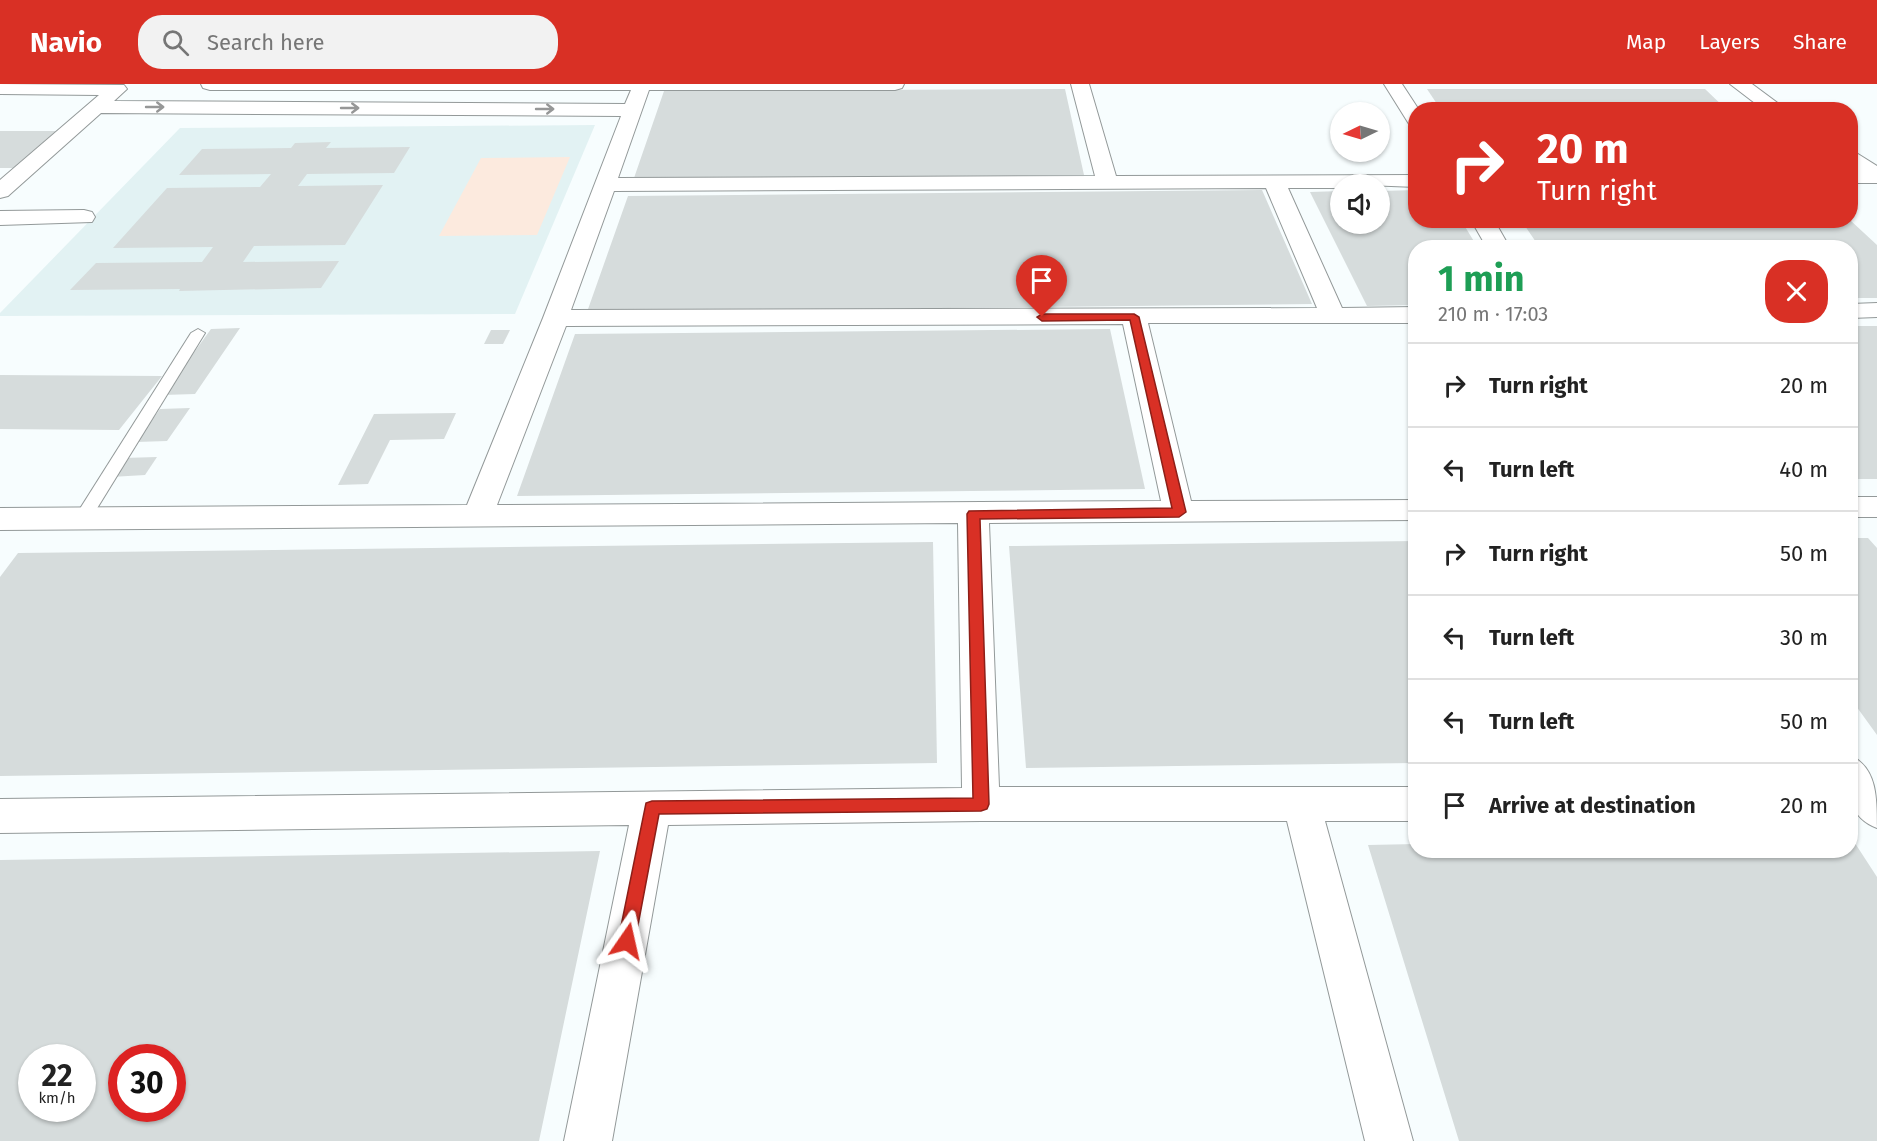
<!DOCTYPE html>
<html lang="en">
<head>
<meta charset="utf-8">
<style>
  body { margin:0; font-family:"Fira Sans",sans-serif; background:#f2f2f2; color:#222; height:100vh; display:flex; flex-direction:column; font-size:22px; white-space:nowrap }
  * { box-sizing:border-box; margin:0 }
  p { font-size:20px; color:#767676 }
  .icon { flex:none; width:33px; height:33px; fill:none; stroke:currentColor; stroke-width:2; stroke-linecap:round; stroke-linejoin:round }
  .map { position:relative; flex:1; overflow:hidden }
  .drawer { position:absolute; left:1408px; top:156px; width:450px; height:618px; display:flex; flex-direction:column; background:#fff; border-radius:24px; box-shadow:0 2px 4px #0004 }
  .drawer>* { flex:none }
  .guide { position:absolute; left:1408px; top:18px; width:450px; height:126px; border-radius:24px; box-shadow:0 2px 4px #0004; background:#d93025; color:#fff; overflow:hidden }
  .needle { width:39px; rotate:265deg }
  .buttons { position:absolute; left:1330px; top:18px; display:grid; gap:12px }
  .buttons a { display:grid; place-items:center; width:60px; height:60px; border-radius:50%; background:#fff; box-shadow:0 2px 4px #0004; font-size:30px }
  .speed { position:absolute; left:18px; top:960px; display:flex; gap:12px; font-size:30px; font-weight:700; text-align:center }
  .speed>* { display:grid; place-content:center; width:78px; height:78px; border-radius:50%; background:#fff; box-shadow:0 2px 4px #0004; line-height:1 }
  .speed small { font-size:15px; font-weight:400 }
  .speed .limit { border:9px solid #d22; background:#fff; color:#111 }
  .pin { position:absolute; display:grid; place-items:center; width:51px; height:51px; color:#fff; margin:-62px -26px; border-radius:50% 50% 50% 0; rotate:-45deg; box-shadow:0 0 6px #0007 }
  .pin .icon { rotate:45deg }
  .me { position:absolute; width:66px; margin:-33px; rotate:11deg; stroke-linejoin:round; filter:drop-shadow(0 0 4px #0008) }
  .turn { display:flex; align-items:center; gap:21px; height:126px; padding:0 30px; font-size:27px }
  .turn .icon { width:78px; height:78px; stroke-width:2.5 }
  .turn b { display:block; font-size:42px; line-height:51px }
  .round { display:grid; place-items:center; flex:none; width:63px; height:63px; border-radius:24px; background:#f2f2f2 }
  .head { display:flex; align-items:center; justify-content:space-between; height:102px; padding:0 30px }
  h1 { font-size:36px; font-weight:700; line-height:45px; color:#1e9e55 }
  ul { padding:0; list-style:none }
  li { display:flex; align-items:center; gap:18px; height:84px; padding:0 30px; border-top:2px solid #e0e0e0 }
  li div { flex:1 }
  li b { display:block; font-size:22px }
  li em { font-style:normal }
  header { display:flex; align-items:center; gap:36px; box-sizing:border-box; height:84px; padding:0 30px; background:#d93025; color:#fff }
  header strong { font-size:28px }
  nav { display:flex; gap:33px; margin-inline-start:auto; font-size:21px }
  .search { width:420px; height:54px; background:#f2f2f2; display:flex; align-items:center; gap:15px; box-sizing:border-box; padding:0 21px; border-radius:24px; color:#767676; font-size:22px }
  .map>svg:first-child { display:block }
  .built { fill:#e2f2f3 }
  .green { fill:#fceade }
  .building { fill:#d6dcdc; fill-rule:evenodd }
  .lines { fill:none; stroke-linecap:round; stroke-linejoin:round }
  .service-casing { stroke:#939999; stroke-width:2 }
  .minor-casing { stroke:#939999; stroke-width:2 }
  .tertiary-casing { stroke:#939999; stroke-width:2 }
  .service { fill:#fff; fill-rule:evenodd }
  .minor { fill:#fff; fill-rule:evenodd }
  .tertiary { fill:#fff; fill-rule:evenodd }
  .oneway { stroke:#969797 }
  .route { fill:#d93025; stroke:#8d1f18; stroke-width:1.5 }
</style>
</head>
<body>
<header>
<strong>Navio</strong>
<div class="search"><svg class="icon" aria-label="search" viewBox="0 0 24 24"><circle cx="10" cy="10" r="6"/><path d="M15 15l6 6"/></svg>Search here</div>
<nav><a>Map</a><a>Layers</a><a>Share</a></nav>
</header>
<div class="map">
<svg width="1877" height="1057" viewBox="0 0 1877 1057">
  <rect width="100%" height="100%" fill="#f7fdfe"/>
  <!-- built -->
  <path class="built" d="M 595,41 L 515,230 L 0,232 L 0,229 L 180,44 Z"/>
  <!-- green -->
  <path class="green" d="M 570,73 L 537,151 L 439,152 L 481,74 Z"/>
  <!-- building -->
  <path class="building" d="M 1065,5 L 1084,91 L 634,94 L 664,7 Z
    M 1427,5 L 1705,5 L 1727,26 L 1441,26 Z
    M 0,47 L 56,47 L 13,84 L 0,84 Z
    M 331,58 L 326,64 L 410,63 L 394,89 L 307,90 L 298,102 L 383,101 L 345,161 L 254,162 L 243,178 L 339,177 L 321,204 L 179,207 L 180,205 L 70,206 L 96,179 L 202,178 L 213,163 L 113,164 L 167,104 L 260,103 L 271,90 L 179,91 L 202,65 L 291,64 L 295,59 Z
    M 1262,106 L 1312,220 L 587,228 L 628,112 Z
    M 1416,106 L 1416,136 L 1461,136 L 1478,164 L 1416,164 L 1416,221 L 1367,222 L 1310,108 L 1341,107 L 1341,140 L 1380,140 L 1380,107 Z
    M 1521,136 L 1850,136 L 1877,161 L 1877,214 L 1851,214 L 1851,164 L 1540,164 Z
    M 1851,242 L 1877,242 L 1877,395 L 1851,395 Z
    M 240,244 L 195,310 L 163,311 L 211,245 Z
    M 1110,245 L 1145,405 L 517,412 L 575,250 Z
    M 491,246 L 510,246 L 503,260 L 484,260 Z
    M 0,291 L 162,292 L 119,346 L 0,345 Z
    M 190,324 L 167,357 L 136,358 L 160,325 Z
    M 456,329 L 444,355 L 390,356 L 368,400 L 338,401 L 374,330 Z
    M 157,373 L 145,391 L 111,393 L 123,374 Z
    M 1851,454 L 1868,454 L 1877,464 L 1877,651 L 1851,615 Z
    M 1416,457 L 1416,679 L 1026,684 L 1009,462 Z
    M 933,458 L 937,679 L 0,692 L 0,493 L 18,469 Z
    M 1851,753 L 1877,793 L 1877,1057 L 1459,1057 L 1368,761 L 1416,760 L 1416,766 L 1851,766 Z
    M 600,767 L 539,1057 L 0,1057 L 0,776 ZM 32,974 L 82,974 L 82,1024 L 32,1024 ZM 122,974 L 172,974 L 172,1024 L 122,1024 Z"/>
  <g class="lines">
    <defs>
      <path id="service" d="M 198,245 L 205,249 L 88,439 L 76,439 L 74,435 L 76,431 L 191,249 Z"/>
      <path id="minor" d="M 0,0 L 124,1 L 127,5 L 114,17 L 625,20 L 631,6 L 210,6 L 203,4 L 201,0 L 904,0 L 902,4 L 895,6 L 649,6 L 618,94 L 1095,92 L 1071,0 L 1089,0 L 1116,92 L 1416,91 L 1416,103 L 1341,100 L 1341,104 L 1288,104 L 1342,224 L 1416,223 L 1416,239 L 1148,239 L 1191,417 L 1416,416 L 1416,436 L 989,439 L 999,703 L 1416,703 L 1416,737 L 1325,737 L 1413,1057 L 1365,1057 L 1287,737 L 981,737 L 668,741 L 612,1057 L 564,1057 L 629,741 L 0,749 L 0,715 L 962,704 L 958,439 L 0,446 L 0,424 L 467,421 L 543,234 L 621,32 L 101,29 L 8,112 L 0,114 L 0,96 L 99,11 L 0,10 ZM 1266,104 L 1317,224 L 571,226 L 614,107 ZM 1123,240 L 1161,417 L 497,421 L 566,242 Z
        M 1384,0 L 1402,0 L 1419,26 L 1416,26 L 1416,42 L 1409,40 Z
        M 1851,87 L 1877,87 L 1877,99 L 1851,99 Z
        M 84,126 L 92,128 L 95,133 L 92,138 L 0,141 L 0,127 Z
        M 1471,136 L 1494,136 L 1510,164 L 1487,164 Z
        M 1877,219 L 1877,233 L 1851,234 L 1851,220 Z
        M 1851,413 L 1877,413 L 1877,433 L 1851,433 Z
        M 1851,672 C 1877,684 1877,714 1877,744 C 1843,731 1851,702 1851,672 Z"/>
      <path id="tertiary" d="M 1730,0 L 1752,0 L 1787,26 L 1764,26 Z
        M 1851,68 L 1858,70 L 1877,82 L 1877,97 L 1869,96 L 1851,83 Z"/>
    </defs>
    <!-- service casing -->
    <use href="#service" class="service-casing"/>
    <!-- minor casing -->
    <use href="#minor" class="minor-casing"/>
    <!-- tertiary casing -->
    <use href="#tertiary" class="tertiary-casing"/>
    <!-- service -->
    <use href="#service" class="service"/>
    <!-- minor -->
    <use href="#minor" class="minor"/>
    <!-- tertiary -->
    <use href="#tertiary" class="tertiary"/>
  </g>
  <!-- one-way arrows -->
  <defs><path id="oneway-shaft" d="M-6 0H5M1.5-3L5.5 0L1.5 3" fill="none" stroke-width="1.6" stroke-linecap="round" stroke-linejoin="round" transform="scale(1.5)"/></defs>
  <g class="oneway">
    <use href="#oneway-shaft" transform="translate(155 23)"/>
    <use href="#oneway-shaft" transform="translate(350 24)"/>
    <use href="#oneway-shaft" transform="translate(545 25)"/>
  </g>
  <!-- route -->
  <path class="route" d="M 1134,230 L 1139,233 L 1186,428 L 1179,433 L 980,435 L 989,720 L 987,725 L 981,727 L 659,730 L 635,857 L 633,863 L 627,865 L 620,863 L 618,857 L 646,719 L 652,717 L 973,714 L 967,430 L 969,427 L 1172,424 L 1130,236 L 1042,237 L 1037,233 L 1042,230 Z"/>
</svg>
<div class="buttons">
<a><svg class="needle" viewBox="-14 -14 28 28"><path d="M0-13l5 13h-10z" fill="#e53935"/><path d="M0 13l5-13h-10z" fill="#767676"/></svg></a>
<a><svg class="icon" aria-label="sound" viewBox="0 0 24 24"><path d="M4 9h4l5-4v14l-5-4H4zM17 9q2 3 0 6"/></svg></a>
</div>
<div class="speed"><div>22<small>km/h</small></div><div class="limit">30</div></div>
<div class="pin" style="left:1042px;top:233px;background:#d93025"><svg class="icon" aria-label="arrive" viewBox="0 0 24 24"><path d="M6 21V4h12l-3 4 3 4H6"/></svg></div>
<svg class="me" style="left:627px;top:857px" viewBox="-20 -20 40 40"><path d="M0-17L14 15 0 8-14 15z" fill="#d93025" stroke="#fff" stroke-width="4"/></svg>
<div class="guide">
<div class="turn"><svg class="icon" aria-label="right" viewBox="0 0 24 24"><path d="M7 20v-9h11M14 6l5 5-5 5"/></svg><div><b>20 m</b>Turn right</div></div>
</div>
<section class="drawer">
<div class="head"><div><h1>1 min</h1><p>210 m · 17:03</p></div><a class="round" style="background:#d93025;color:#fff"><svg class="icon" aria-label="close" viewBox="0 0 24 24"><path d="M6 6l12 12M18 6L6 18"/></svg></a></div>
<ul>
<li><svg class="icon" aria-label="right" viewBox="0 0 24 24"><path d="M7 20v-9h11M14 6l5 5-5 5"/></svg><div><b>Turn right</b></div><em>20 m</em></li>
<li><svg class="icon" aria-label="left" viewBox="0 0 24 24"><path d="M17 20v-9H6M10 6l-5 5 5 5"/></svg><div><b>Turn left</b></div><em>40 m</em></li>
<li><svg class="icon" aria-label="right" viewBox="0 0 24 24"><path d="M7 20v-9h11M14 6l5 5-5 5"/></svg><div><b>Turn right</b></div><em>50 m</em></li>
<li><svg class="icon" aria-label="left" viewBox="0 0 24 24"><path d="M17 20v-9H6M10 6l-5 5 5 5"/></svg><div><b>Turn left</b></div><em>30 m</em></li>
<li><svg class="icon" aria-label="left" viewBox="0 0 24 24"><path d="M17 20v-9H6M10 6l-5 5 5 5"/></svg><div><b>Turn left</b></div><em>50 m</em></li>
<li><svg class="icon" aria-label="arrive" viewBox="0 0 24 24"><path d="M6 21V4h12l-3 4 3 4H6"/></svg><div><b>Arrive at destination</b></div><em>20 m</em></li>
</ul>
</section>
</div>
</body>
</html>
